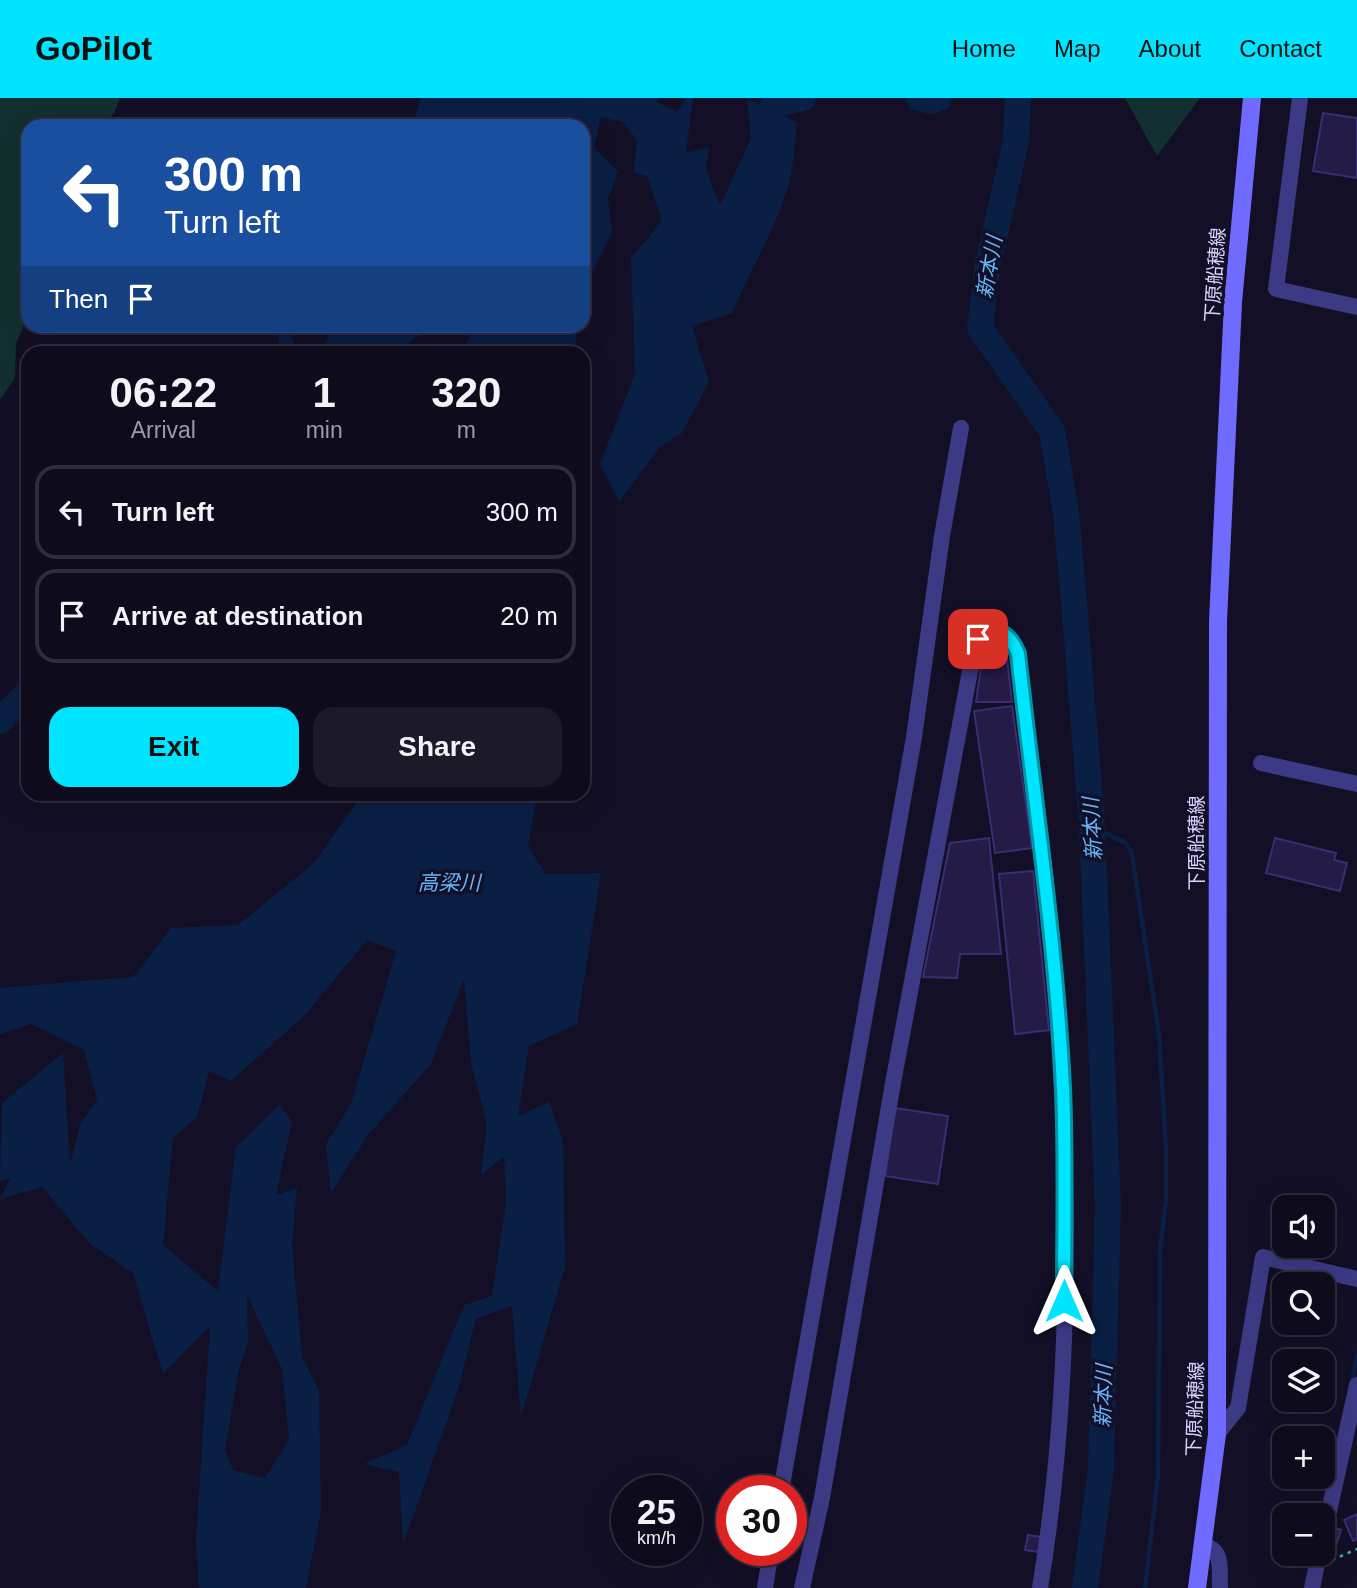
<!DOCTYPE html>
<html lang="en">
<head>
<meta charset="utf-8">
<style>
  body { margin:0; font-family:Helvetica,"Noto Sans JP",sans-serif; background:#1c1929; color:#f1f3f6; height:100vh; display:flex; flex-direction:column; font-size:26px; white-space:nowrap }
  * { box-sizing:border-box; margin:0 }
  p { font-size:23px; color:#9b9ba3 }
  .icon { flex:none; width:38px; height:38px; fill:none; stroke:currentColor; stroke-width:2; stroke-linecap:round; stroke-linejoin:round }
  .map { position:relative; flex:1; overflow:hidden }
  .sheet { position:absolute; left:21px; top:248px; width:569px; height:455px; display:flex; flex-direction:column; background:#0e0b1c; border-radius:21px; box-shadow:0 7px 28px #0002,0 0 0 2px #2e2b3b }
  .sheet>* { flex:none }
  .hud { position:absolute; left:21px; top:21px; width:569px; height:214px; border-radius:21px; box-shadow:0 7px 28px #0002,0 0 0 2px #2e2b3b; background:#1a4fa0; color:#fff; overflow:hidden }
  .tools { position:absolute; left:1272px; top:1097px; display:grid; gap:14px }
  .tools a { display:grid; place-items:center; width:63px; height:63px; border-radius:14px; background:#0e0b1c; box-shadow:0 7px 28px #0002,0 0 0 2px #2e2b3b; font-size:35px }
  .speed { position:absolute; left:611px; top:1377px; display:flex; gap:14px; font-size:35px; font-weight:700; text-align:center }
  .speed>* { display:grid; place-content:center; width:91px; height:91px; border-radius:50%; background:#0e0b1c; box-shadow:0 7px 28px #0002,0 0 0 2px #2e2b3b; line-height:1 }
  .speed small { font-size:18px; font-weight:400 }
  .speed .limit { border:10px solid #d22; background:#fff; color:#111 }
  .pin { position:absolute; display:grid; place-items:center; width:60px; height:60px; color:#fff; margin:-30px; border-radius:14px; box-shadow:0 4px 10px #0006 }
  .me { position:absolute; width:77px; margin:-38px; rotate:0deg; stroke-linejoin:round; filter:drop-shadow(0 0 5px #0008) }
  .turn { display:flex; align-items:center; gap:24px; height:147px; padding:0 28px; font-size:32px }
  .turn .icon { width:91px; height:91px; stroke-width:2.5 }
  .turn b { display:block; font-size:49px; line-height:60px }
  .then { display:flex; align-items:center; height:66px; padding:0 28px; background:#0003; gap:14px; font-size:26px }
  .eta { display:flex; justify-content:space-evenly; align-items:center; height:119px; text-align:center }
  .eta b { font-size:42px; font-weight:800; line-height:49px }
  .cta { display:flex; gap:14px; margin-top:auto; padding:14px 28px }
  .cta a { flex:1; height:80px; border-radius:21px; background:#00e5ff; color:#111; font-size:28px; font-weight:800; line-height:80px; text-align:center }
  .cta a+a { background:#1c1929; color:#f1f3f6 }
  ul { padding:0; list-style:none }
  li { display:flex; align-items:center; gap:21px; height:94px; margin:0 14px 10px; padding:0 14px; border:4px solid #2e2b3b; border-radius:21px }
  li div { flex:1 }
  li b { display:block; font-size:26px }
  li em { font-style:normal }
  header { display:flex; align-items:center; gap:42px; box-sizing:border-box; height:98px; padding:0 35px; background:#00e5ff; color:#111 }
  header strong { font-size:33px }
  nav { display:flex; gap:38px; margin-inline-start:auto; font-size:24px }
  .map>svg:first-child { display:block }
  .green { fill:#12302f }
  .water { fill:#0a1f44; fill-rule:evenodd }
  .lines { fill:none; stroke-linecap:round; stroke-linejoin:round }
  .stream { stroke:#0a1f44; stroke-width:4.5 }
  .river { stroke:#0a1f44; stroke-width:26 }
  .building { fill:#241b47; stroke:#3b2d73; stroke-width:2 }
  .path { stroke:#2fb8b0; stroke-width:2.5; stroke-dasharray:3.5 5; stroke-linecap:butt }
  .street { stroke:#3d3a85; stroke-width:16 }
  .secondary { stroke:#6f6bff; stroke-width:18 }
  .route-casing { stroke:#0095a6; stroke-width:18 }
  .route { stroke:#00e5ff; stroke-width:12 }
  .labels { text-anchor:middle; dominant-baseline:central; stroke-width:7; stroke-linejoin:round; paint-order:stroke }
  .street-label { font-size:19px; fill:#d9d4ff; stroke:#130f26 }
  .water-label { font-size:21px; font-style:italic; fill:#62b6ff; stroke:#130f26 }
</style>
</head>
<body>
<header>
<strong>GoPilot</strong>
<nav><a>Home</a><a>Map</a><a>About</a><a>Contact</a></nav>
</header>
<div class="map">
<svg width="1357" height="1490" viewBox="0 0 1357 1490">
  <rect width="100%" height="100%" fill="#130f26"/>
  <!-- green -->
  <path class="green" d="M 0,0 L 120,0 L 114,15 L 103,28 L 28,28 L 28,217 L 16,246 L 15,280 L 0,302 Z
    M 1125,0 L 1200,0 L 1157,58 Z"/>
  <!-- water -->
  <path class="water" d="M 421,0 L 659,0 L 657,4 L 677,14 L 686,0 L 693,0 L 686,55 L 709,49 L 706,71 L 720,108 L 751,40 L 747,1 L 797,24 C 794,45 794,69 788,89 C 774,134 750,173 732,215 L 692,228 L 709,284 L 682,335 L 661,348 L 619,404 L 600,366 L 635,276 L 631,160 L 662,123 L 647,78 L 634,74 L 637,42 L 623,24 L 601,19 L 594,49 L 618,74 L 608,101 L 612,134 L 583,195 L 583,28 L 412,28 Z
    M 277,228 L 288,228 L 298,255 L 281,255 Z
    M 333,228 L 436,228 L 409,244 L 409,255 L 321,255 Z
    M 474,228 L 578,228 L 574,255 L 463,255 Z
    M 362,697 L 537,697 L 528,749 L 546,776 L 601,775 L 577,926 L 529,948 L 518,1018 L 549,1004 L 563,1042 L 565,1169 L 521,1319 L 512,1208 L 476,1221 L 459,1289 L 403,1447 L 399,1374 L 364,1366 L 407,1347 L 464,1207 L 492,1198 L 506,1105 L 504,1059 L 481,1077 L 487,1027 L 471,964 L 464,881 L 431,966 L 368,1037 L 331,1095 L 326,1046 L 351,1006 L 396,853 L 367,842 L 305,917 L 231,983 L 209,973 L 197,1019 L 173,1040 L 163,1147 L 218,1193 L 236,1049 L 279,1007 L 292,1023 L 276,1097 L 297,1090 L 292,1147 L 302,1259 L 319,1292 L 321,1413 L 306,1490 L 199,1490 L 196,1443 L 210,1228 L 163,1276 L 133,1175 L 90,1146 L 42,1089 L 0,1101 L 10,1080 L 0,1083 L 2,1005 L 63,955 L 70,1066 L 81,1024 L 97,1002 L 84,952 L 31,926 L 0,936 L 0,890 L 133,879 L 171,830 L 238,827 L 314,765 ZM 247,1197 L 282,1271 L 289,1342 L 265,1380 L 233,1372 L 225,1352 L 238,1276 L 248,1244 Z"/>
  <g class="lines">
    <!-- stream -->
    <path class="stream" d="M 1092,729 L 1126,745 L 1132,756 L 1159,937 L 1166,1051 L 1166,1102 L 1160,1153 L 1158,1378 L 1145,1490
      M 1351,1287 L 1357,1258"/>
    <!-- river -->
    <path class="river" d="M 919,0 L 931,3 L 939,0
      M 1018,0 L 1016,43 L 988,166 L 980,230 L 1052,333 L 1066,415 L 1074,503 L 1092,729 L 1108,1109 L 1101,1371 L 1085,1490
      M 765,47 L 773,7 L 803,0
      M 0,623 L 28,594"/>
  </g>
  <!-- building -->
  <path class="building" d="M 1323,15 L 1357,20 L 1357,80 L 1313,73 Z
    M 1000,543 L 1007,560 L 1012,604 L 976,604 L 984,548 Z
    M 1012,608 L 1032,750 L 995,755 L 974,613 Z
    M 989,740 L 1001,856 L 960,856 L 957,880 L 923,879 L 950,745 Z
    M 1275,740 L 1336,755 L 1334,762 L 1347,765 L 1340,793 L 1266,775 Z
    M 1033,773 L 1049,932 L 1015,936 L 999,776 Z
    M 895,1010 L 948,1018 L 938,1086 L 885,1078 Z
    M 1323,1283 L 1332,1286 L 1327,1304 L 1319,1302 L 1323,1302 Z
    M 1357,1416 L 1357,1441 L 1353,1443 L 1344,1422 Z
    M 1332,1429 L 1341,1432 L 1336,1448 L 1327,1445 Z
    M 1028,1437 L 1041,1439 L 1038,1454 L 1025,1452 Z"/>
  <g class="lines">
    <!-- path -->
    <path class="path" d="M 1332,1462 L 1357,1451"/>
    <!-- street -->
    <path class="street" d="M 1300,0 L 1276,191 L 1357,209
      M 1261,665 L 1357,686
      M 1217,1336 L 1238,1310 L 1263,1159 L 1357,1181
      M 781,1393 L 914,639 L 942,438 L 961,330
      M 1323,1440 L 1357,1287
      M 1205,1448 C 1224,1452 1219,1474 1220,1490
      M 765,1490 L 771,1452
      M 802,1490 L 822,1400 L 893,985 L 973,557 L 984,534 C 1004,530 1012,539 1018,557 C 1029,656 1045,756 1053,856 C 1070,1065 1074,1283 1040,1490
      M 1312,1490 L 1319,1456"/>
    <!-- secondary -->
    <path class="secondary" d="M 1197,1490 L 1217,1336 L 1218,523 L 1233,204 L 1252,0"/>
  </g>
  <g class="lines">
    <defs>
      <path id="route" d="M 978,541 C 995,522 1011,538 1018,556 C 1034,701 1056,845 1063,990 C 1066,1061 1064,1132 1064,1203"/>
    </defs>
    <!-- route casing -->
    <use href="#route" class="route-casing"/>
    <!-- route -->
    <use href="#route" class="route"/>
  </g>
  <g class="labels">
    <!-- street labels -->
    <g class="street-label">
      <text transform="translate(1215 177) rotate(-86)">下原船穂線</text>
      <text transform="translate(1196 745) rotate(-90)">下原船穂線</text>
      <text transform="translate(1195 1311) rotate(-88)">下原船穂線</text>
    </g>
    <!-- water labels -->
    <g class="water-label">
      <text transform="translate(989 169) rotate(-80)">新本川</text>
      <text transform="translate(1092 731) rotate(-93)">新本川</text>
      <text x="449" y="784">高梁川</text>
      <text transform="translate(1103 1298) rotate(-88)">新本川</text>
    </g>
  </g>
</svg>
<div class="tools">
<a><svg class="icon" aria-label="sound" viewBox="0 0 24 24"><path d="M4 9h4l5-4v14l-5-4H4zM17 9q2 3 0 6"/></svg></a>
<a><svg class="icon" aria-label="search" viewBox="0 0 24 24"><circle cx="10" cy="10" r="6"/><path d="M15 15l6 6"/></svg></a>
<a><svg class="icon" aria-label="layers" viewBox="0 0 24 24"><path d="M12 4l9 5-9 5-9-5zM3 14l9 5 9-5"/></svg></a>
<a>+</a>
<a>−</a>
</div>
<div class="speed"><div>25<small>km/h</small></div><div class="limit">30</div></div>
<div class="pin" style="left:978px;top:541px;background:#d93025"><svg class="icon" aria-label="arrive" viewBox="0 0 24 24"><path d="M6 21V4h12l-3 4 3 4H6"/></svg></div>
<svg class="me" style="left:1064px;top:1203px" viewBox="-20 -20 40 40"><path d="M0-17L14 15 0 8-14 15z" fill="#00e5ff" stroke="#fff" stroke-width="4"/></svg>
<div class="hud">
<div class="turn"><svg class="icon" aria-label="left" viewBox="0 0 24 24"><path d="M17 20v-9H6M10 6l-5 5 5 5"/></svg><div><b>300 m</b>Turn left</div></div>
<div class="then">Then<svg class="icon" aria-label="arrive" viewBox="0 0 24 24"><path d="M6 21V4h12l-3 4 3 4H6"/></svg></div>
</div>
<section class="sheet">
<div class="eta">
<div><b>06:22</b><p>Arrival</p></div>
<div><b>1</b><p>min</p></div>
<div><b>320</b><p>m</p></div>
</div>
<ul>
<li><svg class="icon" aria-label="left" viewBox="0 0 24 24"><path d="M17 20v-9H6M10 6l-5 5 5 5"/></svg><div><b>Turn left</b></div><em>300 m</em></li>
<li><svg class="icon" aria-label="arrive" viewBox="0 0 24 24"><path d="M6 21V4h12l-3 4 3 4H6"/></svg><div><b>Arrive at destination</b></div><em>20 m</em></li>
</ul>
<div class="cta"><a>Exit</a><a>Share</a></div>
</section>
</div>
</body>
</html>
